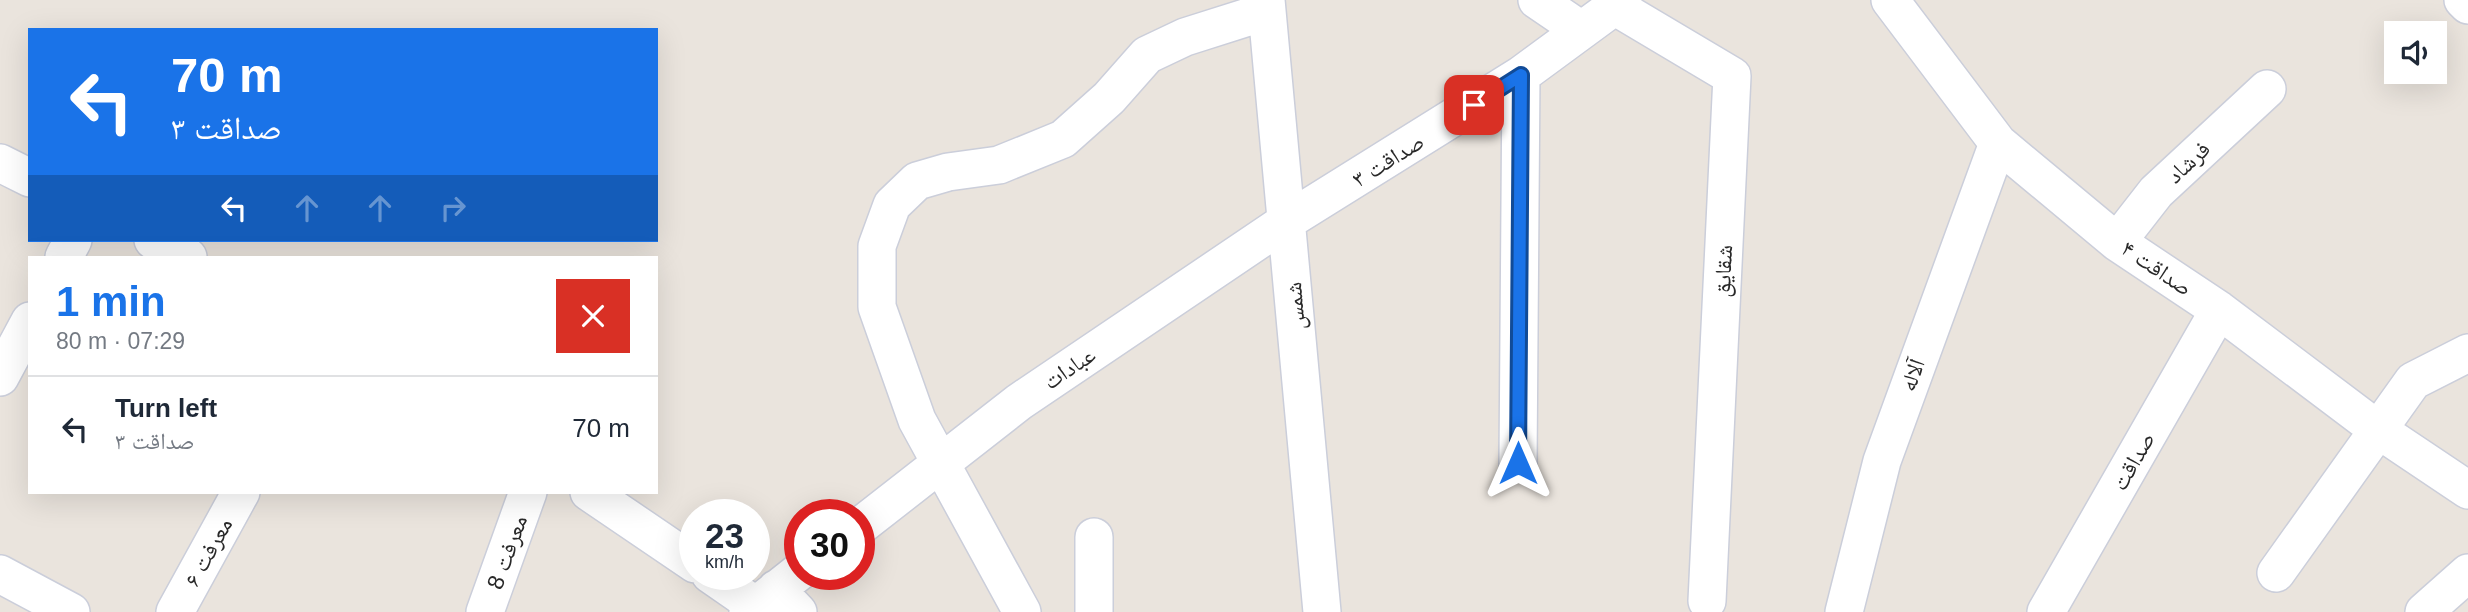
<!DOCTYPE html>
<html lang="en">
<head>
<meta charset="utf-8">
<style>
  body { margin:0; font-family:Arial,"Noto Naskh Arabic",sans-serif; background:#f6f6f7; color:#1f2937; height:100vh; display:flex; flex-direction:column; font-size:26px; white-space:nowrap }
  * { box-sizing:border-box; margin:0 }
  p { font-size:23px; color:#747a83 }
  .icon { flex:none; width:38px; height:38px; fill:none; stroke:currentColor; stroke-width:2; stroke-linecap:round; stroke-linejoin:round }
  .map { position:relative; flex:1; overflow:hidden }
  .side { position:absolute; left:28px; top:256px; width:630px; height:238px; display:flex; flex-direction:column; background:#fff; border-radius:0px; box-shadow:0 7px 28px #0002 }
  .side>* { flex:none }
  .top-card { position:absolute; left:28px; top:28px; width:630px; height:214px; border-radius:0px; box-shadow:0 7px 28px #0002; background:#1a73e8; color:#fff; overflow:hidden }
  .tools { position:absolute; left:2384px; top:21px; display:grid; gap:14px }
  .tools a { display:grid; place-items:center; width:63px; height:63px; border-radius:0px; background:#fff; box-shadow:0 7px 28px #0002; font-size:35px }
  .speed { position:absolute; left:679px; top:499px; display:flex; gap:14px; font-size:35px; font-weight:700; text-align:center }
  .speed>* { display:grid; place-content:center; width:91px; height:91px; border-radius:50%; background:#fff; box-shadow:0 7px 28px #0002; line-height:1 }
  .speed small { font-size:18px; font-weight:400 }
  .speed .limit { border:10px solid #d22; background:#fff; color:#111 }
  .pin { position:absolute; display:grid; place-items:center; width:60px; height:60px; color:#fff; margin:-30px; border-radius:14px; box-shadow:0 4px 10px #0006 }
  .me { position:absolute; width:77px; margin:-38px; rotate:0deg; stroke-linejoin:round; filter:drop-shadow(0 0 5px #0008) }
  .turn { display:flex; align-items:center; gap:24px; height:147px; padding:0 28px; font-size:32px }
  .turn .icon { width:91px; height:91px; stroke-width:2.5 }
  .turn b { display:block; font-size:49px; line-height:60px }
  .lanes { display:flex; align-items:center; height:66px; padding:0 28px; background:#0003; justify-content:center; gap:35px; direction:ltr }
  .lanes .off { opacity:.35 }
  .round { display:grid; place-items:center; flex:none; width:74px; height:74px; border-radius:0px; background:#f6f6f7 }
  .overview { display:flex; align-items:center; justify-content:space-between; height:119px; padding:0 28px }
  h1 { font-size:42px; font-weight:800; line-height:52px; color:#1a73e8 }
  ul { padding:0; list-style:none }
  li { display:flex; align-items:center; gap:21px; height:105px; padding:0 28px; border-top:2px solid #e0e1e3 }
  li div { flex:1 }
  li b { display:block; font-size:26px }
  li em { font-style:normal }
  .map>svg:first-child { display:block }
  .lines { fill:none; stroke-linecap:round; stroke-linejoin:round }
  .minor-casing { stroke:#cbceda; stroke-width:40 }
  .minor { stroke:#fff; stroke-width:37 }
  .route-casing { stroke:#114b97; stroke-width:18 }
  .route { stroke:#1a73e8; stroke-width:12 }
  .labels { text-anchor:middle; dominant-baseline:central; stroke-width:6; stroke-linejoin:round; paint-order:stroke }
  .street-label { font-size:23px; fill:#292929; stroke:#fff }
</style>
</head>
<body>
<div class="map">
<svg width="2468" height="612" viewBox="0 0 2468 612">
  <rect width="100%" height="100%" fill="#eae4dd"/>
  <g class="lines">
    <defs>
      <path id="minor" d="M 1266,0 L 1322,612
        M 1537,0 L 1581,30
        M 1890,0 L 1998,143 L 2117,242 L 2219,310 L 2377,429 L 2468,490
        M 2463,0 L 2468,5
        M 1616,7 L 1732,76 L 1707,601
        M 0,163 L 30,178
        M 153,240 L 188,257
        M 2117,242 L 2156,192 L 2267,89
        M 64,257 L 73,240
        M 0,377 L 30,321
        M 1518,463 L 1521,75
        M 589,492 L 695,564
        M 859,527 L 1019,402 L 1287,221 L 1521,75 L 1623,0
        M 1094,537 L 1094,612
        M 2276,573 L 2413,381 L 2468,353
        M 0,574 L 71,612
        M 710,574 L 756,606
        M 776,589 L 798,612
        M 175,612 L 241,492
        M 485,612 L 528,492
        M 748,612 L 800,571
        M 1022,612 L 917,420 L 877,307 L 877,246 L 892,205 L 917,181 L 948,172 L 999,165 L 1063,139 L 1109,98 L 1147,55 L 1185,37 L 1267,11
        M 1844,612 L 1882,461 L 1998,143
        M 2046,612 L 2219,310
        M 2424,612 L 2468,573"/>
    </defs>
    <!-- minor casing -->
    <use href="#minor" class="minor-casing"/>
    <!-- minor -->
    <use href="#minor" class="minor"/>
  </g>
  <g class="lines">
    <defs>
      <path id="route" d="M 1474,105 L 1521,75 L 1518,463"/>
    </defs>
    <!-- route casing -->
    <use href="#route" class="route-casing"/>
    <!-- route -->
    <use href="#route" class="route"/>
  </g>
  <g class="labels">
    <!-- street labels -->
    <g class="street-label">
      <text transform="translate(1388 160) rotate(-32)">صداقت ۳</text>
      <text transform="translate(2188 162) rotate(-43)">فرشاد</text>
      <text transform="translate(2157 268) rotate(34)">صداقت ۴</text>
      <text transform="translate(1723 271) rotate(-87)">شقایق</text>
      <text transform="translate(1295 306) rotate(-95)">شمس</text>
      <text transform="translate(1069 368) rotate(-34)">عبادات</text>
      <text transform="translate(1912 375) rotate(-70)">آلاله</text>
      <text transform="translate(2133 461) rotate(-60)">صداقت</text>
      <text transform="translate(208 552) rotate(-61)">معرفت ۶</text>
      <text transform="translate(507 552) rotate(-70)">معرفت 8</text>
    </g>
  </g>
</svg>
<div class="tools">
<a><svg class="icon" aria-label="sound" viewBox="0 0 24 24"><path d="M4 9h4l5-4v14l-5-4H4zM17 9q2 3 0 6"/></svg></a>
</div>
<div class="speed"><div>23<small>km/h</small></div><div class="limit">30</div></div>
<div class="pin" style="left:1474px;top:105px;background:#d93025"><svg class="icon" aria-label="arrive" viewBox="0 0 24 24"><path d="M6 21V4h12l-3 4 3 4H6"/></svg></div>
<svg class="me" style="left:1518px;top:463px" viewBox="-20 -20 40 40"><path d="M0-17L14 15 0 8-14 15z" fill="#1a73e8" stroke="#fff" stroke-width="4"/></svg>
<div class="top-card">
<div class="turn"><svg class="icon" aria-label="left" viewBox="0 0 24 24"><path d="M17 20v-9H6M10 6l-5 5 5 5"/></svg><div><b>70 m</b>صداقت ۳</div></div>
<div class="lanes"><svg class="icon" aria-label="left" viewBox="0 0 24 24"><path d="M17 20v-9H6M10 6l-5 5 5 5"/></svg><svg class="icon off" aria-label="ahead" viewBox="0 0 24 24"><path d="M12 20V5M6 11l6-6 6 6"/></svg><svg class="icon off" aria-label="ahead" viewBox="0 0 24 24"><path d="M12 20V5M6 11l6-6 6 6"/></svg><svg class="icon off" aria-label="right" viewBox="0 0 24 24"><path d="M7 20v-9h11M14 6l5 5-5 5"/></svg></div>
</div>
<section class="side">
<div class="overview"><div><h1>1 min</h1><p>80 m · 07:29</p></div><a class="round" style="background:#d93025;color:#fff"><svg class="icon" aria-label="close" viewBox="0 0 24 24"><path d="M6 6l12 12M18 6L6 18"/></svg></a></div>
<ul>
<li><svg class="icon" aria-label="left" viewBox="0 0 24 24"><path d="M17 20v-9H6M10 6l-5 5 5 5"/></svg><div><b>Turn left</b><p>صداقت ۳</p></div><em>70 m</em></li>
</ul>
</section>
</div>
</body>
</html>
